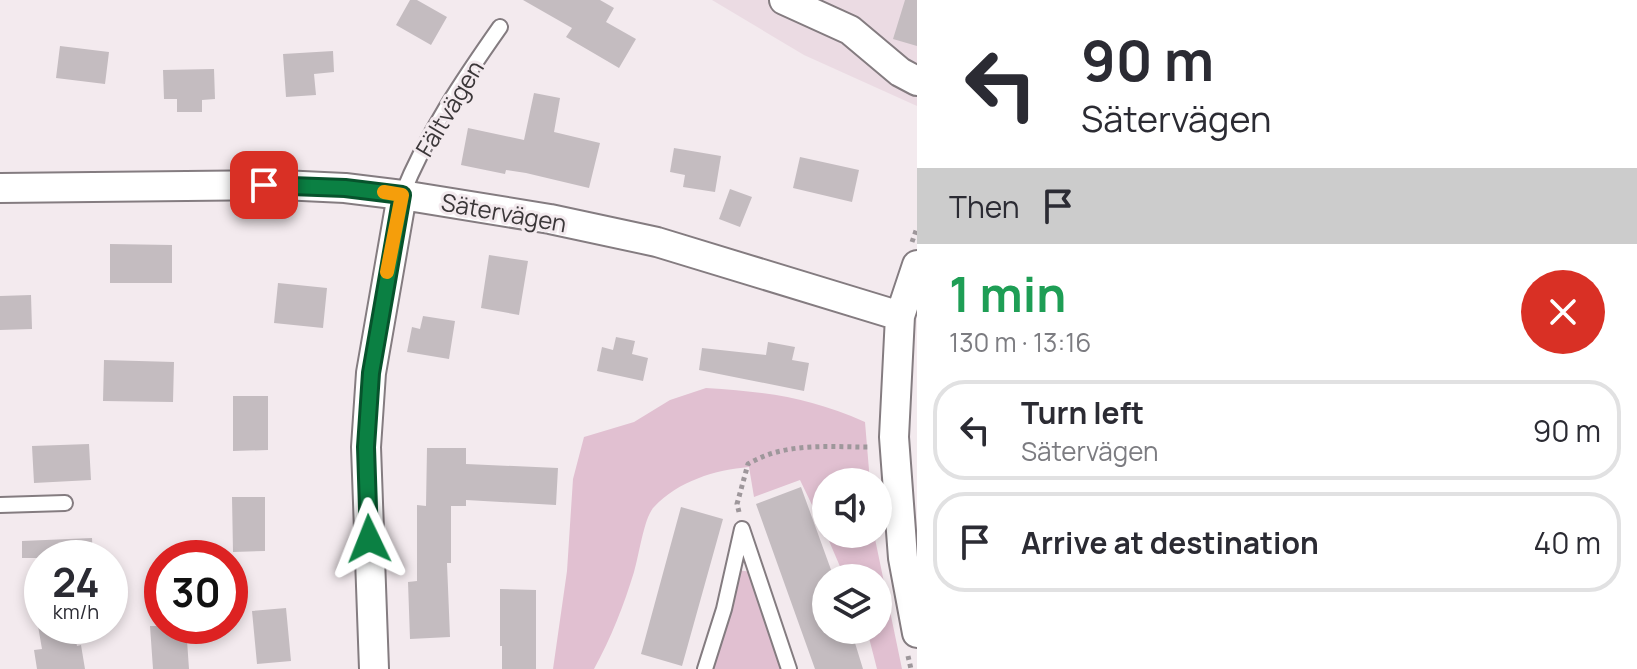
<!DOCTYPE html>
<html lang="en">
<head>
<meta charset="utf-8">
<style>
  body { margin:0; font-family:Manrope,sans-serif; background:#f2f2f3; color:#2b2b33; height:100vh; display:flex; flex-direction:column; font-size:30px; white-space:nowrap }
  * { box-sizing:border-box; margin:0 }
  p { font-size:26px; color:#7c7c81 }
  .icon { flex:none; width:44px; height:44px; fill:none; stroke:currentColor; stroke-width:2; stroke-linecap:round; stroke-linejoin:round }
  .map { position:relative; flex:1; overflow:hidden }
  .panel { display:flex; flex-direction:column; background:#fff; width:720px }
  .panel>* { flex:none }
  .top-card { background:#fff; color:#2b2b33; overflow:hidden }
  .tools { position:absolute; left:812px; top:468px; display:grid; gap:16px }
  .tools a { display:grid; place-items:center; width:80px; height:80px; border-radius:50%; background:#fff; box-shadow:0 4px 12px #0003; font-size:40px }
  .speed { position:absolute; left:24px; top:540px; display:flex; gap:16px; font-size:40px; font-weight:700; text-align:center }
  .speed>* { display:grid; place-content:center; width:104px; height:104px; border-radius:50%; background:#fff; box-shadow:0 4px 12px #0003; line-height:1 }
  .speed small { font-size:20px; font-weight:400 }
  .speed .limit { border:12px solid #d22; background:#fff; color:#111 }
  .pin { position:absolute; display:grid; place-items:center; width:68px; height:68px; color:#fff; margin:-34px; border-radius:16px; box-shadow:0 4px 12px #0006 }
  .me { position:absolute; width:88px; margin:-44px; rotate:358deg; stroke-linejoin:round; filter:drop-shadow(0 0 6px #0008) }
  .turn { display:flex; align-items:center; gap:28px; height:168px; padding:0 32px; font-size:36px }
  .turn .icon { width:104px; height:104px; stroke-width:2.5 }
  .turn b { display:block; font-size:56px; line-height:68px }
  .then { display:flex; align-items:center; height:76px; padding:0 32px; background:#0003; gap:16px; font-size:30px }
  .round { display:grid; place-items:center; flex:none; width:84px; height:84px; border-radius:42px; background:#f2f2f3 }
  .summary { display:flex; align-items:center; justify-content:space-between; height:136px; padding:0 32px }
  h1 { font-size:48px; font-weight:700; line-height:60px; color:#1e9e55 }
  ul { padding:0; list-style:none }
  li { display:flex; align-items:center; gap:24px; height:100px; margin:0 16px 12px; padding:0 16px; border:4px solid #e1e1e2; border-radius:32px }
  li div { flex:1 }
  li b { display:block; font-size:30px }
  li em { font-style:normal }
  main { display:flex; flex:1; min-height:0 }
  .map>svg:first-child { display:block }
  .built { fill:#ebdbe3 }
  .green { fill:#e1c0d1 }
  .building { fill:#c4bcc0 }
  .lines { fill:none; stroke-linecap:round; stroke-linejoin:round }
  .service-casing { stroke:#847c80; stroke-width:18 }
  .minor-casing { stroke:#847c80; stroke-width:32 }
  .path { stroke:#9e979b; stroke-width:5; stroke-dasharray:4 4; stroke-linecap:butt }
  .service { stroke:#fff; stroke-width:14 }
  .minor { stroke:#fff; stroke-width:28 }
  .route-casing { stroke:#07532c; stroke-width:20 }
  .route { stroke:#0b8043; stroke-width:14 }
  .slow { stroke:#f59e0b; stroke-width:14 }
  .labels { text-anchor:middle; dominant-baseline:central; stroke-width:6; stroke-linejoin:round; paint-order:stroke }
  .street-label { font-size:24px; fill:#3b3739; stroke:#f3eaee }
</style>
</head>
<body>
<main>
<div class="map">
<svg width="917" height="669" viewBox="0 0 917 669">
  <rect width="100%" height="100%" fill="#f3eaee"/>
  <!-- built -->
  <path class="built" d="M 712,0 L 917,0 L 917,106 L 804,55 Z"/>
  <!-- green -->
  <path class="green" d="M 706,388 C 767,392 808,397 865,422 L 870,482 L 826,482 L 826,534 L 800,480 L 754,497 L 749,467 C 715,470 678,481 654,507 C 644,517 639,556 634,572 C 624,605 611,638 594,669 L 553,669 L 567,571 L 573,479 L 584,437 L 634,422 L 670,400 Z
    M 826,534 L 874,534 L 902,669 L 877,669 L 867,630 L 878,630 L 878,578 L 845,578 Z
    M 737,570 L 752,572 L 784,669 L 710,669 Z"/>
  <!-- building -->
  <path class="building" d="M 410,0 L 417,0 L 447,17 L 431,45 L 396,25 Z
    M 523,0 L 600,0 L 614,8 L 606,22 L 636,39 L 619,68 L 566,37 L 572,28 Z
    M 905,0 L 917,0 L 917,46 L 893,39 Z
    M 60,46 L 109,52 L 105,84 L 56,78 Z
    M 333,51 L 334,72 L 314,74 L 316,95 L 286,97 L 283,54 Z
    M 214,69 L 215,99 L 202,100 L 202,112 L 177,112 L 177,99 L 164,99 L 163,70 Z
    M 534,93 L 560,98 L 554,132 L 600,143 L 589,188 L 526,173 L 506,170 L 505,174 L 461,165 L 468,128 L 524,140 Z
    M 674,148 L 721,156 L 715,192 L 683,187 L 685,175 L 670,172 Z
    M 800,157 L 859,170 L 852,202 L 793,188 Z
    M 730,189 L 752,197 L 740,227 L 719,219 Z
    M 110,244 L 172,245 L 172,283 L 110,283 Z
    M 489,255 L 528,261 L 519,315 L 481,308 Z
    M 278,283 L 327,288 L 323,328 L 274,323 Z
    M 31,295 L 32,329 L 0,330 L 0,296 Z
    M 423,316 L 455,321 L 449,359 L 407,352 L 412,327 L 420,329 Z
    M 616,337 L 635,341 L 632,354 L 648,358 L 643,381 L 597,371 L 602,347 L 613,350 Z
    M 768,342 L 795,347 L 792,360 L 809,363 L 804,391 L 699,370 L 702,348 L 766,355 Z
    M 104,360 L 174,362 L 173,402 L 103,401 Z
    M 233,396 L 268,396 L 268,450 L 233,451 Z
    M 89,444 L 91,480 L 34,483 L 32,446 Z
    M 427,448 L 466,448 L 466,464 L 558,468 L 556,505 L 466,500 L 466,506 L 451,506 L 451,563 L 447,563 L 450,637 L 410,639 L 408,582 L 417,581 L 417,505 L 426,506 Z
    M 801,487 L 834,578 L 826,578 L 826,630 L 851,630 L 863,669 L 815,669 L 756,504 Z
    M 232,497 L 265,497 L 265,551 L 233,552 Z
    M 681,507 L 723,519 L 682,666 L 641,654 Z
    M 92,538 L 93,558 L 22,558 L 22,541 Z
    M 500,589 L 536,590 L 536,669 L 502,669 L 502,646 L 500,646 Z
    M 286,608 L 291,661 L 257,664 L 252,611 Z
    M 38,626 L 73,626 L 77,646 L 81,645 L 85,669 L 37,669 L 34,650 L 42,649 Z
    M 150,626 L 186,626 L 189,669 L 153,669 Z"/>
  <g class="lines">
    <defs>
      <path id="service" d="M 402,195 C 427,133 462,81 500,27
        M 0,505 L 65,503
        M 705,669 L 724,609 L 742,529 L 789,669"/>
      <path id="minor" d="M 784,0 L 850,30 L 900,72 L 917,81
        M 0,188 L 281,185 L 345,188 L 402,195 L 550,219 L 657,242 L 900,316
        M 917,265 L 900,316 L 894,437 L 903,558 L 917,633
        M 374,669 L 366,447 L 371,373 L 402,195"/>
    </defs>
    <!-- service casing -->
    <use href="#service" class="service-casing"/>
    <!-- minor casing -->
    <use href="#minor" class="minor-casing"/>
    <!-- path -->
    <path class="path" d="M 912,242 L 917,228
      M 739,512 L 737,504 L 748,464 C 785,442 827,447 868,447
      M 908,656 L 911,669"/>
    <!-- service -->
    <use href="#service" class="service"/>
    <!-- minor -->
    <use href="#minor" class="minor"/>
  </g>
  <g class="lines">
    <defs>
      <path id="route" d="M 264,185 L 345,188 L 402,195 L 371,373 L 366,447 L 369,539"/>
    </defs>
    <!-- route casing -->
    <use href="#route" class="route-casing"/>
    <!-- route -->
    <use href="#route" class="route"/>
    <!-- slow -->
    <path class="slow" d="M 384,192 L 402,195 L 387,272"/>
  </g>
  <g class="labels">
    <!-- street labels -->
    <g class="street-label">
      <text transform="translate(449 108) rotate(-59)">Fältvägen</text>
      <text transform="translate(504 212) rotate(10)">Sätervägen</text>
    </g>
  </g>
</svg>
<div class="tools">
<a><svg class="icon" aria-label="sound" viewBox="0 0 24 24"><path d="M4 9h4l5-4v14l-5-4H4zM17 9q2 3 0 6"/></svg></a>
<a><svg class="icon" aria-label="layers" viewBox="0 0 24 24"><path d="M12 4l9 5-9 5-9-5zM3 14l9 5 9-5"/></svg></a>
</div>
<div class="speed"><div>24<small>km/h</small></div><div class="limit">30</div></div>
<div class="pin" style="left:264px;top:185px;background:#d93025"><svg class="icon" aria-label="arrive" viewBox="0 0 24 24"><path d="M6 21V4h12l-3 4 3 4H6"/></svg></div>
<svg class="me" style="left:369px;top:539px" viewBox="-20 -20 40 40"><path d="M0-17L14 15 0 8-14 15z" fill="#0b8043" stroke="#fff" stroke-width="4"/></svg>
</div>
<section class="panel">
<div class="top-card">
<div class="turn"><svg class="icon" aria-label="left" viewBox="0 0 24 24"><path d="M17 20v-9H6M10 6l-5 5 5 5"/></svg><div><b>90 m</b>Sätervägen</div></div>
<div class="then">Then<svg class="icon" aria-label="arrive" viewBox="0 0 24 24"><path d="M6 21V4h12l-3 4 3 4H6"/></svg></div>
</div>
<div class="summary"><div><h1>1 min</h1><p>130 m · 13:16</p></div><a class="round" style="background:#d93025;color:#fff"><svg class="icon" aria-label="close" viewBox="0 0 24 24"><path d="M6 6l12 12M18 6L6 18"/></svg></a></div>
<ul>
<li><svg class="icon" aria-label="left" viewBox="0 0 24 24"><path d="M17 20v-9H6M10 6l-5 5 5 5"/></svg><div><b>Turn left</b><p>Sätervägen</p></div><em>90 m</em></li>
<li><svg class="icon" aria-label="arrive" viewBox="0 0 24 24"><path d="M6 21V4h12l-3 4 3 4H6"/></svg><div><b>Arrive at destination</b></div><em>40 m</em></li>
</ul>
</section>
</main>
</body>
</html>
